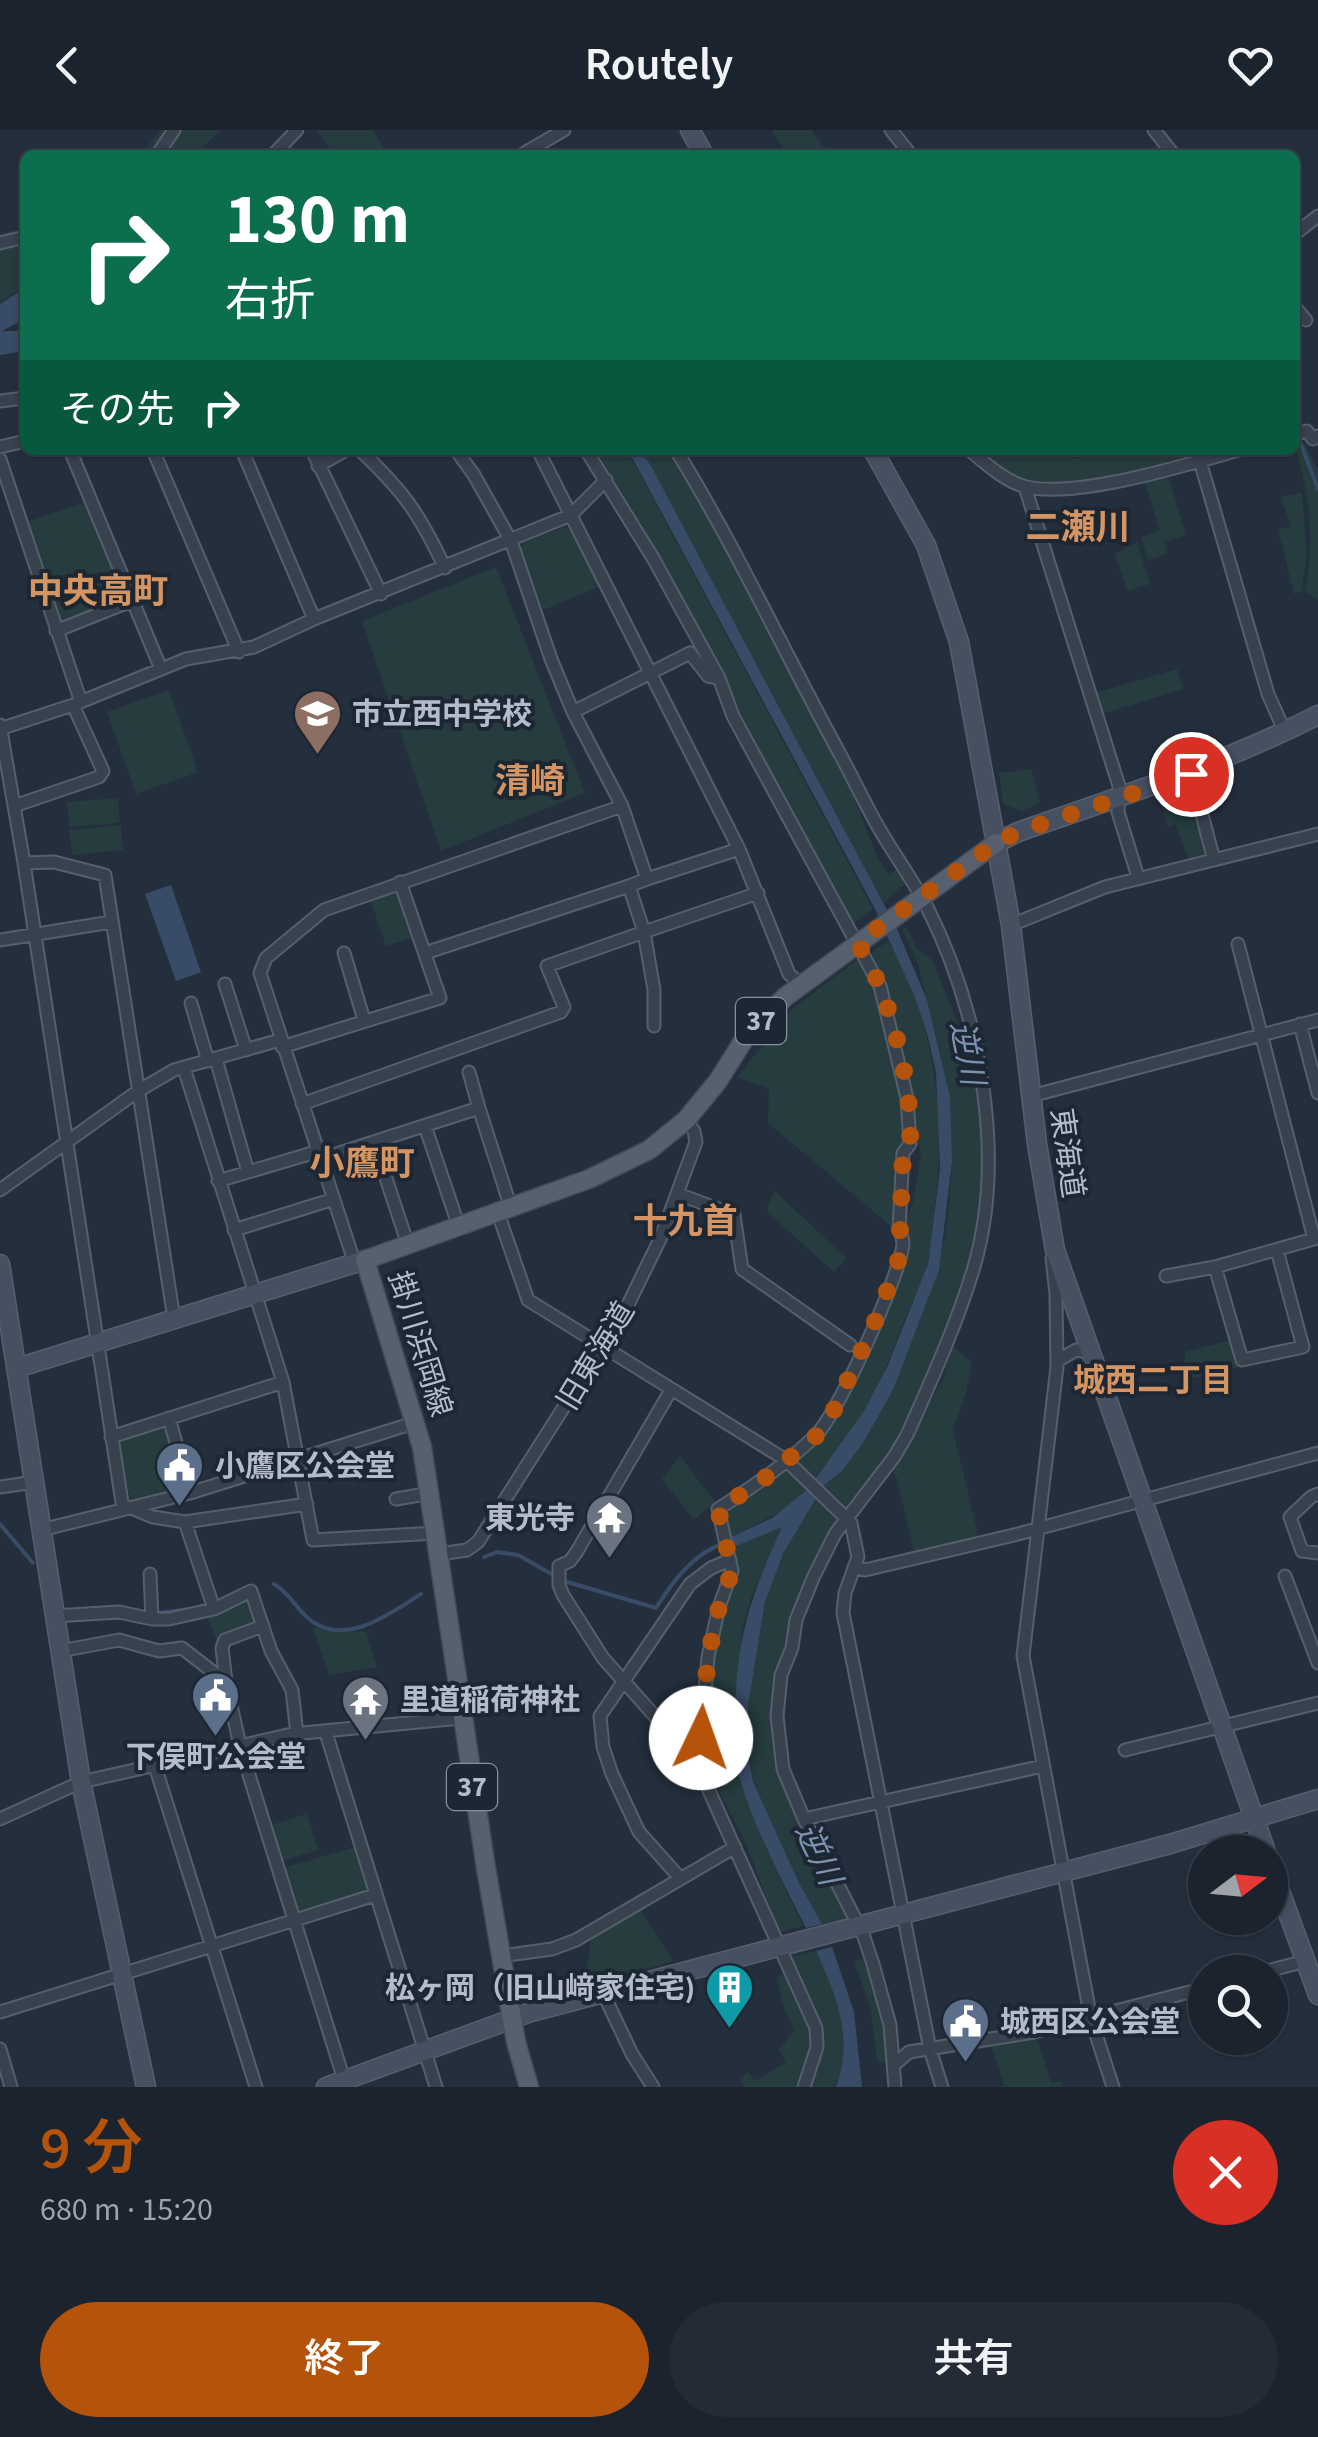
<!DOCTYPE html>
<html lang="ja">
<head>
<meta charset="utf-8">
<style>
  body { margin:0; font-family:"Source Sans 3","Noto Sans JP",sans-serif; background:#242b36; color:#f1f3f6; height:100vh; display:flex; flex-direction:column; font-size:38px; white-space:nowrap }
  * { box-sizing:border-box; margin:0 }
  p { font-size:32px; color:#a0a4aa }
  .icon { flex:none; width:55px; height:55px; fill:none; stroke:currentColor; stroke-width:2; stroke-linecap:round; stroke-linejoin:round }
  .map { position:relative; height:1957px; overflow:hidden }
  .side { display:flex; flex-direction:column; background:#1b232e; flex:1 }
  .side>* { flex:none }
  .guide { position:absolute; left:20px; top:20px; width:1280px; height:305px; border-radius:15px; box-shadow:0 2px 8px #0004,0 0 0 2px #39404a; background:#0b6e4f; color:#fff; overflow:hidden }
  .needle { width:65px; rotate:74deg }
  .buttons { position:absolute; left:1188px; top:1705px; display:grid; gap:20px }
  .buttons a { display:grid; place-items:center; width:100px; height:100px; border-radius:50%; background:#1b232e; box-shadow:0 2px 8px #0004,0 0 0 2px #39404a; font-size:50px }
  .pin { position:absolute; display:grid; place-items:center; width:85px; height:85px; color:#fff; margin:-42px; border:5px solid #fff; border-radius:50%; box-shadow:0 2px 10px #0007 }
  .me { position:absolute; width:110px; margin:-55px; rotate:3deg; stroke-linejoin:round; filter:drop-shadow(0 0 8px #0008) }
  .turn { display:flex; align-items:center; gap:35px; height:210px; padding:0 40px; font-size:45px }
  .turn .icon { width:130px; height:130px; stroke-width:2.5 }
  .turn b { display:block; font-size:70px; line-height:85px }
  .then { display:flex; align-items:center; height:95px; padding:0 40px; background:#0003; gap:20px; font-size:38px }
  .round { display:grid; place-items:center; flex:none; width:105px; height:105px; border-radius:52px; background:#242b36 }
  .headline { display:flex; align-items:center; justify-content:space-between; height:170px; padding:0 40px }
  h1 { font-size:60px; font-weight:600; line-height:75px; color:#b45309 }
  .action { display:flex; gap:20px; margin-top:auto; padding:20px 40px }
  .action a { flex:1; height:115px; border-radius:60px; background:#b45309; color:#fff; font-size:40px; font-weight:600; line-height:115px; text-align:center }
  .action a+a { background:#242b36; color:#f1f3f6 }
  header { display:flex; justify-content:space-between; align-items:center; height:130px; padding:0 40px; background:#1b232e; font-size:45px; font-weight:600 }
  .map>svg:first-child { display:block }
  .green { fill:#263c3f }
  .water { fill:#394c67 }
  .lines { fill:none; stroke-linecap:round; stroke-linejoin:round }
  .stream { stroke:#394c67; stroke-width:4 }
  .street-casing { stroke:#565f6c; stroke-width:15 }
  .secondary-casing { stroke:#565f6c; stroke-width:21 }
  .primary-casing { stroke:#414a57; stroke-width:21 }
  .street { stroke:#38414e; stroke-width:11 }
  .secondary { stroke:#465061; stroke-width:18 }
  .primary { stroke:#56606e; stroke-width:18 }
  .route { stroke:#b45309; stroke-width:18; stroke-dasharray:0 32.4 }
  .labels { text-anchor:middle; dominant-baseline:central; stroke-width:8; stroke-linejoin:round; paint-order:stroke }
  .shield { fill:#1d2633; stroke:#878f9c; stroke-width:2.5 }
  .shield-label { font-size:28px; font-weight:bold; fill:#b4bcc9 }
  .poi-label { font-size:30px; font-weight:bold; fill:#b4bcc9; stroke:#1d2633; text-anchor:start }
  .street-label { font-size:30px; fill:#b4bcc9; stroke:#1d2633 }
  .water-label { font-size:32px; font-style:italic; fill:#7c92b1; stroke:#1d2633 }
  .neighbourhood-label { font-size:32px; font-weight:bold; fill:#d59563; stroke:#1d2633 }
  .quarter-label { font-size:35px; font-weight:bold; fill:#d59563; stroke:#1d2633 }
</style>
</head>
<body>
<header><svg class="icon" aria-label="back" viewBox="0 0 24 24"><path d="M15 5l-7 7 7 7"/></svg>Routely<svg class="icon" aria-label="heart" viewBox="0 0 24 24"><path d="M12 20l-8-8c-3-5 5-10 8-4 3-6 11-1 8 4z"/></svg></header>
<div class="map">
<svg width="1318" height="1957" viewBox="0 0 1318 1957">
  <rect width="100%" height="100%" fill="#242f3e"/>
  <!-- green -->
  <path class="green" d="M 160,0 L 221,0 L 194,25 L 141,25 Z
    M 317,0 L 373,0 L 384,18 L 374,25 L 334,25 Z
    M 771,0 L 811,0 L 830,25 L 788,25 Z
    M 25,98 L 25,156 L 0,172 L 0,104 Z
    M 1298,312 L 1304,312 L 1318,341 L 1318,470 L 1306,462 C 1314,401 1311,374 1295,316 Z
    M 595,320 L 627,320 L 873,779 L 851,795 L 648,406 Z
    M 638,320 L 675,320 L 843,641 L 877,726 L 889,744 L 897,739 L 906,753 L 883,774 L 757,535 Z
    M 979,320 L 1021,320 L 1076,328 L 1111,320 L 1215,320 C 1165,339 1069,366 1017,346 C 1003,340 991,329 979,320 Z
    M 1168,346 L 1186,405 L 1164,412 L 1167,424 L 1148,430 L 1141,407 L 1160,401 L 1145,353 Z
    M 1302,362 L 1307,425 L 1301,462 L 1294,464 L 1278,399 L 1291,397 L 1281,367 Z
    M 85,372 L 124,464 L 121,469 L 64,493 L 58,490 L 26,392 Z
    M 565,397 L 572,401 L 599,457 L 543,480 L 520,418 L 525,412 Z
    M 1137,412 L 1150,454 L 1127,461 L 1115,424 Z
    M 496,437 L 585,663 L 441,721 L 362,491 Z
    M 1177,539 L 1183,559 L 1102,584 L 1095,563 Z
    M 169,560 L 198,642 L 136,664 L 107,582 Z
    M 1031,639 L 1040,673 L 1022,681 L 1003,674 L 999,643 Z
    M 1189,660 L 1207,721 L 1204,725 L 1188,729 L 1176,694 L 1167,696 L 1161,668 Z
    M 118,668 L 120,693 L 69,697 L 67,672 Z
    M 121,695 L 123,720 L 72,725 L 69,700 Z
    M 398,758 L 411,808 L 386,816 L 370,769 Z
    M 907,797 L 917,819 L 932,830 L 970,923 L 983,992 L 984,1051 L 973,1118 L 951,1191 L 922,1264 L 891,1323 L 838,1387 L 789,1486 L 786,1519 L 772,1576 L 775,1622 L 785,1658 L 849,1787 L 822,1794 L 800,1755 L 754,1656 L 747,1607 L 749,1558 L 767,1466 L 786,1418 L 824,1355 L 842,1341 L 863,1313 L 893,1260 L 946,1106 L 952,1036 L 941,927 L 918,833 L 902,799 Z
    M 888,811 C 937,893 946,989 934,1083 C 932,1102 931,1124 925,1143 C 918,1162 908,1180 901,1198 C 890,1227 880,1256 864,1282 C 849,1305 831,1327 814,1349 L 795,1328 L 820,1307 L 884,1175 L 904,1095 L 913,1073 L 921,1025 L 900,911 L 878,837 L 870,823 Z
    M 860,828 L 874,854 L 905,969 L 899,1103 L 768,993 L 769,959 L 737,947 L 793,878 Z
    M 775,1061 L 844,1126 L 846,1129 L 834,1142 L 768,1083 L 767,1077 Z
    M 1231,1210 L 1240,1237 L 1185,1250 L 1185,1222 Z
    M 952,1215 L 972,1232 L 966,1263 L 953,1300 L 978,1405 L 914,1423 L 897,1348 L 891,1341 L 944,1247 Z
    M 164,1296 L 168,1298 L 185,1355 L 182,1360 L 131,1371 L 118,1313 Z
    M 680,1326 L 715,1372 L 694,1390 L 662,1349 Z
    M 787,1338 L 808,1360 L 787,1378 L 729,1408 L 724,1387 L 726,1380 L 769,1355 Z
    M 782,1396 L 751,1468 L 742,1500 L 739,1648 L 764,1713 L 803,1796 L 779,1803 L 746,1713 L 714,1652 L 707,1610 L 706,1566 L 731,1418 Z
    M 249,1465 L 260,1495 L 217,1511 L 207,1486 Z
    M 313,1498 L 366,1502 L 377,1537 L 329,1545 Z
    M 307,1684 L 318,1720 L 281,1731 L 271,1695 Z
    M 356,1717 L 367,1755 L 364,1761 L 300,1780 L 295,1777 L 283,1738 Z
    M 640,1779 L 673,1831 L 583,1859 L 592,1806 Z
    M 816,1821 C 836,1861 857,1913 835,1957 L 804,1957 L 818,1918 L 807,1868 L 791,1827 Z
    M 865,1828 L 882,1879 L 889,1931 L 877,1933 L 871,1879 L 854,1832 Z
    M 787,1843 C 808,1880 822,1919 797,1957 L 745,1957 L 739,1950 L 748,1942 L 754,1951 L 786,1933 L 779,1920 L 794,1900 L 781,1869 L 777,1846 Z
    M 1036,1905 L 1051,1953 L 1062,1951 L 1063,1957 L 1000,1957 L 1004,1955 L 990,1912 Z"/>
  <!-- water -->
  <path class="water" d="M 25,158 L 25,189 L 2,201 L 25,201 L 25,221 L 0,225 L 0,174 Z
    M 628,320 L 640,320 L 651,336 L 897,799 L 927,870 L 950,967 L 952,1032 L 939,1140 L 893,1260 L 863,1313 L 842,1341 L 824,1355 L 784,1422 L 765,1472 L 748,1575 L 747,1617 L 753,1652 L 800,1755 L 822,1794 L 806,1798 C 782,1750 756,1702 740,1650 C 733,1628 734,1605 735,1582 C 737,1507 751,1465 782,1397 L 731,1418 L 729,1408 L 772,1388 L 808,1359 L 864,1281 L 887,1237 L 928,1134 L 940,1039 L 936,942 L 927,903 L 914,865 L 874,777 Z
    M 171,755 L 201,842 L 176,851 L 145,764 Z
    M 832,1817 L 854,1882 L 862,1957 L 836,1957 C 854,1908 837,1867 816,1821 Z"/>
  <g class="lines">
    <!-- stream -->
    <path class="stream" d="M 1299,309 L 1318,359
      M 0,1394 L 33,1433
      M 484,1427 L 497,1422 L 518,1425 L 564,1451 L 656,1478 C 673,1451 693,1424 724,1413
      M 274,1454 C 290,1463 298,1482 313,1492 C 348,1516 392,1482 421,1464
      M 159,1483 L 189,1479"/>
    <defs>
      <path id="street" d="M 891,0 L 911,25
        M 1154,0 L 1174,25
        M 157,25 L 174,0
        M 273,25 L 297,0
        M 521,25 L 564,0
        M 1295,104 L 1318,86
        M 0,113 L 25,107
        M 1295,177 L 1306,190
        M 0,271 L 25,268
        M 1295,304 L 1307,301 L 1313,309 L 1318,306
        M 0,317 L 25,311
        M 70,320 L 161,539
        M 153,320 L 239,522
        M 242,320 L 314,489
        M 312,320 L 381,464
        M 360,320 C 404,362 419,383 445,438
        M 538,320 L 739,719 L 789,844 L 800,854
        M 586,320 L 653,428 L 719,548 L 733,586 L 880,856 L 907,968 L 910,1014 L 903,1023 L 899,1100 C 902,1105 903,1108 903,1114 C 900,1146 839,1281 817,1304 C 788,1333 753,1357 718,1379 L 732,1441 L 719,1477 L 708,1527 L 701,1608 L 706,1636 L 701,1643
        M 676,320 C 737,419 785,524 841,626 C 854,650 866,676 880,700 C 895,726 913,750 927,777 C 979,880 1007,1024 974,1137 C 957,1194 931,1251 907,1305 L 894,1327 L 835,1404 L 813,1448 L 796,1490 L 792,1518 L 781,1545 L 777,1586 L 783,1639 L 804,1689 L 863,1804 L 873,1834 L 890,1895 L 895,1957
        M 969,320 C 984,332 1001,348 1020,355 C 1068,372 1189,334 1239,320
        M 0,329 L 81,572
        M 1200,331 L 1268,564 L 1285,602
        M 318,336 L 346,320
        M 1025,357 L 1119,656 L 1118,682 L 1138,747
        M 56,501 L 131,471
        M 573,582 L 690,523 L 708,546 L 719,548
        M 0,595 L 24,733 L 54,732 L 105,745 L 174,1189
        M 0,599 L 73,575 L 186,529 L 254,517 L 314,489 L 571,385 L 606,350
        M 1191,643 L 1214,730
        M 14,676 L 99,647 L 103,641 L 73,575
        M 24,733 L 123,1379
        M 647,749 L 739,719
        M 1011,795 L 1105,757 L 1318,704
        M 0,810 L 111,792
        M 1238,814 L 1314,1109
        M 344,823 L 364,890
        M 425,823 L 629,756
        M 225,854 L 246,920
        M 191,873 L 208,931
        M 1300,894 L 1318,963
        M 654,896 L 654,860 L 644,802 L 758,763
        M 282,917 L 440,868 L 400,752
        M 216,929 L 248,1042
        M 184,938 L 283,1252 L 313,1410 L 436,1403
        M 469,942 L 479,978
        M 1031,966 L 1318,890
        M 302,974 L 561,882 L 564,877 L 547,836 L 644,802 L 629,756 L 647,749 L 622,676 L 573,582 L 551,529 L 511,411 L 474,345 L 456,320
        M 425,996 L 459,1097
        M 374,1012 L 408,1115
        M 321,1029 L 479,978 L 511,1078
        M 218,1051 L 319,1021
        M 0,1060 L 138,961 L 174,940 L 280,910
        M 678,1064 L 734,1085 L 742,1139 L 850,1215
        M 498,1083 L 528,1170 L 786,1330 L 851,1393 L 858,1427 L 845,1463 L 843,1483 L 930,1919 L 942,1957
        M 234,1100 L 334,1069
        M 1052,1128 L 1056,1164 L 1057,1237 L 1023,1526 L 1091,1889 L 1113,1957
        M 355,1134 L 260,843 L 266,828 L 324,780 L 622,676
        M 1215,1137 L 1242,1230 L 1303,1217 L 1277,1120
        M 1166,1146 L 1215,1137 L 1317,1108
        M 1057,1231 L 1076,1220 L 1090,1222
        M 671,1260 L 576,1423 L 570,1431 L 559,1436 L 559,1455 L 563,1465 L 603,1528 L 661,1593 L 701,1643 L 816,1898 L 817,1917 L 804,1957
        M 169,1288 L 190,1363
        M 111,1307 L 283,1252
        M 0,1357 L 34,1352
        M 1318,1364 L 1311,1367 L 1290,1387 L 1302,1421 L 1318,1423
        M 396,1369 L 431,1363
        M 129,1377 L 153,1387 L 185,1392 L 214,1479
        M 185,1392 L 307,1374
        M 41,1400 L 190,1363 L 417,1292
        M 439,1424 L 467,1420 L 478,1412 L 625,1181 L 661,1107 L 696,1012 L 694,1001 L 686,990
        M 854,1437 L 865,1440 L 1018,1404 L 1318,1323
        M 150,1444 L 152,1489
        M 1285,1446 L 1318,1533
        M 54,1486 L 119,1482 L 152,1489 L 169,1489 L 214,1479 L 251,1461 L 271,1521 L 292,1560 L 297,1604
        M 60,1521 L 119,1510 L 159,1521 L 182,1518 L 226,1552 L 240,1616 L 345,1953
        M 226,1552 L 222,1518 L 225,1510 L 263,1496
        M 326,1603 L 436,1957
        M 1125,1620 L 1318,1573
        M 155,1636 L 256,1957
        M 0,1689 L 81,1652 L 240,1616 L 292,1604 L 461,1588
        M 804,1689 L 1043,1636
        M 680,1748 L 639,1702 L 612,1644 L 603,1617 L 600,1586 L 690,1454 L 711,1438 L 730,1430
        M 501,1826 L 552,1819 L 576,1810 L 735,1717
        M 1263,1842 L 1306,1831
        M 603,1863 L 632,1924 L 653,1957
        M 0,1882 L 375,1765
        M 0,1919 L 11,1957
        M 895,1934 L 909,1922 L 1034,1902 L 1205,1858"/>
      <path id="secondary" d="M 690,0 L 704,25
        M 873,320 L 926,415 L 959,512 L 1011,795 L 1037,1014 L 1055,1120 L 1266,1722
        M 996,713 L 1018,702 C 1121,666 1220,635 1318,585
        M 0,1134 L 81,1652 L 146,1957
        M 17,1238 L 365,1130
        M 1270,1734 L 1318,1865
        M 326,1957 L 531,1882 L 1170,1714 L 1318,1669"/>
      <path id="primary" d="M 529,1957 L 516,1912 L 486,1738 L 422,1317 L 365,1130 L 589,1049 L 649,1020 L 686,990 L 718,951 L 745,908 L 785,867 L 996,713"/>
    </defs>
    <!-- street casing -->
    <use href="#street" class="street-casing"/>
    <!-- secondary casing -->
    <use href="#secondary" class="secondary-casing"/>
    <!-- primary casing -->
    <use href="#primary" class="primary-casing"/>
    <!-- street -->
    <use href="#street" class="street"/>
    <!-- secondary -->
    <use href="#secondary" class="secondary"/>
    <!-- primary -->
    <use href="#primary" class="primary"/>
  </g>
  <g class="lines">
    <!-- route -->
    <path class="route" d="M 701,1608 L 708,1527 L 719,1477 L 732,1441 L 718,1379 L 759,1353 L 816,1306 L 833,1282 L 879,1183 L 898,1131 L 904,1111 L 900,1100 L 903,1023 L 910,1014 C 913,955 890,861 857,813 L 996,713 L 1018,702 L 1191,644"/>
  </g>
  <!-- icons -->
  <defs>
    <symbol id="school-pin" viewBox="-11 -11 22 30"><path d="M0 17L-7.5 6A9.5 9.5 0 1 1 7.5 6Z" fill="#8d6e63" stroke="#1d2633"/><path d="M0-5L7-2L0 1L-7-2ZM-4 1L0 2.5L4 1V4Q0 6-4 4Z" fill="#fff"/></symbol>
    <symbol id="civic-pin" viewBox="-11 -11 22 30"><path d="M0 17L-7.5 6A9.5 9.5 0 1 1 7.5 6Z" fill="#5c6f8a" stroke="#1d2633"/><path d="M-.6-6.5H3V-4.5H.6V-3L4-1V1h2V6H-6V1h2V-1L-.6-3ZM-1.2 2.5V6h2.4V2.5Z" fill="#fff"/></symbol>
    <symbol id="temple-pin" viewBox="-11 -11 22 30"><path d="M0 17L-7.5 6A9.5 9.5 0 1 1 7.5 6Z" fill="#6b7280" stroke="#1d2633"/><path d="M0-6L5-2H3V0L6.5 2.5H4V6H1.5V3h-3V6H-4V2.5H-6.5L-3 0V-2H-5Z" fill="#fff"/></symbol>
    <symbol id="building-pin" viewBox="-11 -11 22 30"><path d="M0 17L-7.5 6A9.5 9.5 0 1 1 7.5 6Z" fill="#0f9aa8" stroke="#1d2633"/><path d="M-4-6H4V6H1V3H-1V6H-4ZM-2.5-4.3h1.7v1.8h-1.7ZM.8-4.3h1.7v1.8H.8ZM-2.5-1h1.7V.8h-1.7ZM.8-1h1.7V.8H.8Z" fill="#fff"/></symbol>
  </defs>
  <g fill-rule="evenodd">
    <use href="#school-pin" x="290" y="556" width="55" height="75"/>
    <use href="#civic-pin" x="152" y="1308" width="55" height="75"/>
    <use href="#temple-pin" x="582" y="1360" width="55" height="75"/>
    <use href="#civic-pin" x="188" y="1538" width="55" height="75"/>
    <use href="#temple-pin" x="338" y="1542" width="55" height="75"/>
    <use href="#building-pin" x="702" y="1830" width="55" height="75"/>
    <use href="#civic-pin" x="938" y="1864" width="55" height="75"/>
  </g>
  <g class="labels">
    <!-- shield labels -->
    <g class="shield">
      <rect x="736" y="868" width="50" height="46" rx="8"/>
      <rect x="447" y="1634" width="50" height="46" rx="8"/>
    </g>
    <g class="shield-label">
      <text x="761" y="891">37</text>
      <text x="472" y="1657">37</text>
    </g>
    <!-- poi labels -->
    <g class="poi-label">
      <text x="352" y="584">市立西中学校</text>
      <text x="215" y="1336">小鷹区公会堂</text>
      <text x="575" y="1388" text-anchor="end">東光寺</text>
      <text x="400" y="1570">里道稲荷神社</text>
      <text x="216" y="1627" text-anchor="middle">下俣町公会堂</text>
      <text x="695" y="1858" text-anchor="end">松ヶ岡（旧山﨑家住宅)</text>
      <text x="1000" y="1892">城西区公会堂</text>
    </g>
    <!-- street labels -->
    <g class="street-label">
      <text transform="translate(1067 1023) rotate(82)">東海道</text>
      <text transform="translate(420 1214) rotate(73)">掛川浜岡線</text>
      <text transform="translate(596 1226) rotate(-59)">旧東海道</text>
    </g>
    <!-- water labels -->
    <g class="water-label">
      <text transform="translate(967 923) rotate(79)">逆川</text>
      <text transform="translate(818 1724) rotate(65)">逆川</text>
    </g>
    <!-- neighbourhood labels -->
    <g class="neighbourhood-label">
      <text x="1153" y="1251">城西二丁目</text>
    </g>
    <!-- quarter labels -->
    <g class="quarter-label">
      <text x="1078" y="398">二瀬川</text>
      <text x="98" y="462">中央高町</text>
      <text x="530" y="652">清崎</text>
      <text x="362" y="1034">小鷹町</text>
      <text x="685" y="1092">十九首</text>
    </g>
  </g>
</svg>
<div class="buttons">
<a><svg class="needle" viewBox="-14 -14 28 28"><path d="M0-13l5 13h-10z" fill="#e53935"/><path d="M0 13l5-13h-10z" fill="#a0a4aa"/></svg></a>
<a><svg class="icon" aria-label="search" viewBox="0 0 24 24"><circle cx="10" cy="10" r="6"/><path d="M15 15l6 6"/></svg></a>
</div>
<div class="pin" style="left:1191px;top:644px;background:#d93025"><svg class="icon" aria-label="arrive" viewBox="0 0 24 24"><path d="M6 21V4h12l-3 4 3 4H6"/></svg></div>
<svg class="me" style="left:701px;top:1608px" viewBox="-20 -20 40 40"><circle r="19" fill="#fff"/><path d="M0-13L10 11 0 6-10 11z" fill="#b45309"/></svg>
<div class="guide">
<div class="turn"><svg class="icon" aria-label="right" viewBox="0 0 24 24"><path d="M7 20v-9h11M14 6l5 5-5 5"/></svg><div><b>130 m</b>右折</div></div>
<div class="then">その先<svg class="icon" aria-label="right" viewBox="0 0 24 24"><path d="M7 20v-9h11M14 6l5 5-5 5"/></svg></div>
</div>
</div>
<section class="side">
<div class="headline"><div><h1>9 分</h1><p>680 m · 15:20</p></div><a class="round" style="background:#d93025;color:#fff"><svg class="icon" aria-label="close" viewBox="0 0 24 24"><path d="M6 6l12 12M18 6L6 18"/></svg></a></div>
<div class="action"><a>終了</a><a>共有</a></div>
</section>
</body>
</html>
